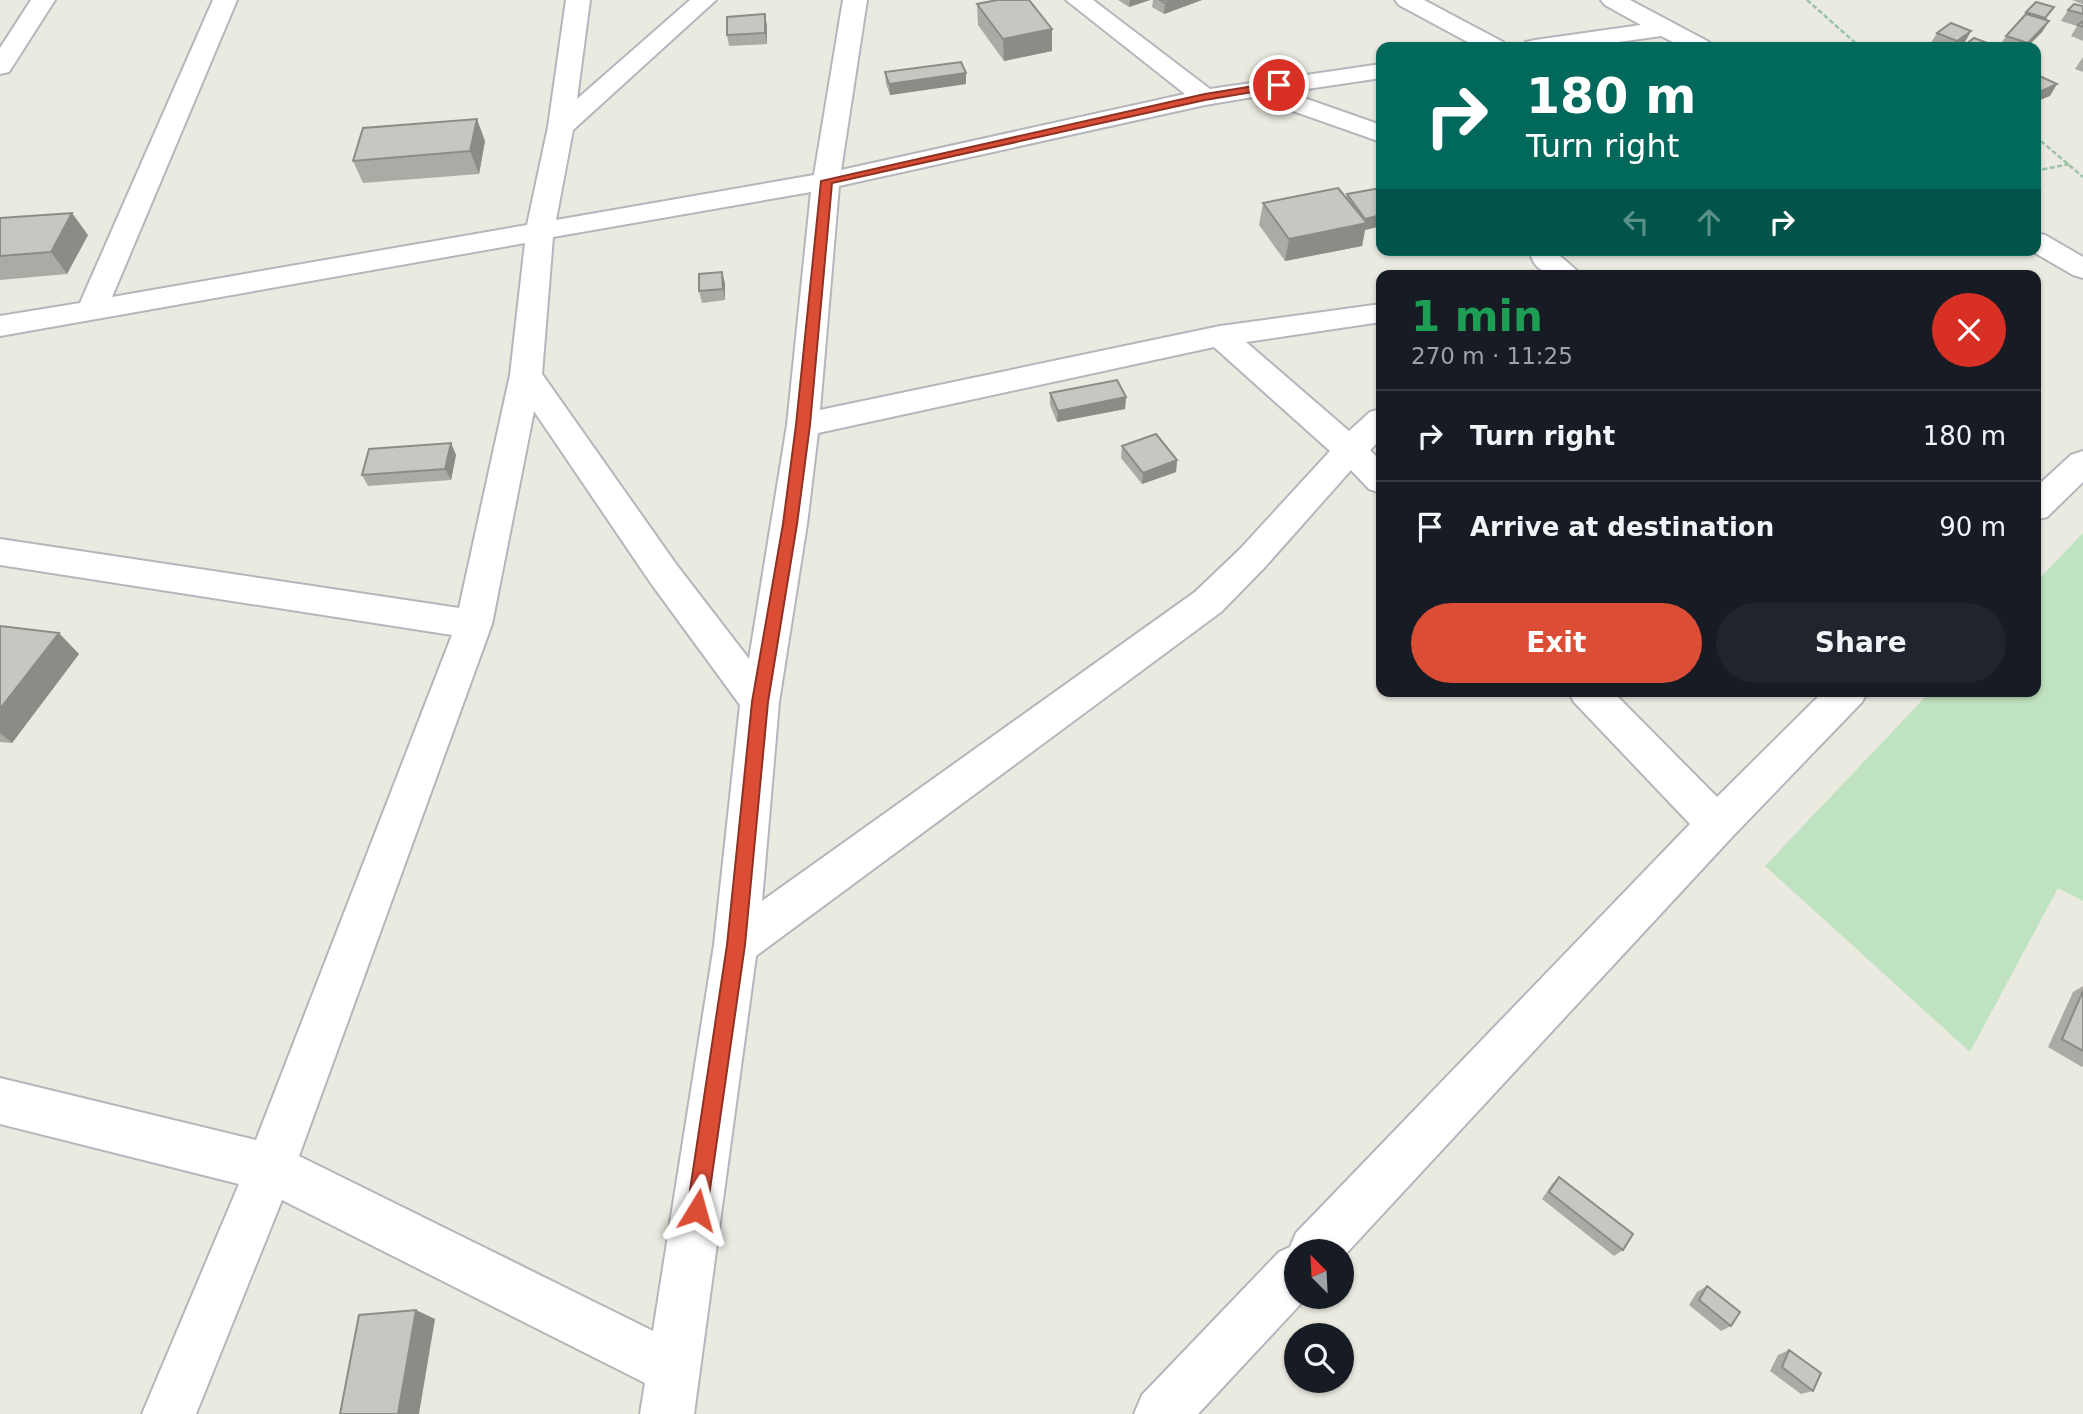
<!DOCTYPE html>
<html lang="en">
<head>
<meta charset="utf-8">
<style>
  body { margin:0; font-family:"DejaVu Sans",sans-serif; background:#20242c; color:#f1f3f6; height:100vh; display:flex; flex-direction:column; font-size:26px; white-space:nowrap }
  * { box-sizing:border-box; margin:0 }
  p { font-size:23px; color:#9ea1a6 }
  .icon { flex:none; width:38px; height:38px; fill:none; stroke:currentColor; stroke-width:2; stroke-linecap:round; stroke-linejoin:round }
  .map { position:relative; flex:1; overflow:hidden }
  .panel { position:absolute; left:1376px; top:270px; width:665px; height:427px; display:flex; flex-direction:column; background:#171b24; border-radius:14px; box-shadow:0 2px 5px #0004 }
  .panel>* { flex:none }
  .banner { position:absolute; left:1376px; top:42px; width:665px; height:214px; border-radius:14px; box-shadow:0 2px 5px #0004; background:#00695c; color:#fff; overflow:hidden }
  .needle { width:46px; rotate:336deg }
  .fabs { position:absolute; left:1284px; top:1239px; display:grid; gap:14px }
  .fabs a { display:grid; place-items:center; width:70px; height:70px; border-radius:50%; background:#171b24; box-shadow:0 2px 5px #0004; font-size:35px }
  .pin { position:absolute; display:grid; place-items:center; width:60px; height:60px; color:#fff; margin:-30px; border:4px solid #fff; border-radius:50%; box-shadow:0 2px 7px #0007 }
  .me { position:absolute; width:77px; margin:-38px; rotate:8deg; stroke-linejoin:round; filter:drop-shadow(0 0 5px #0008) }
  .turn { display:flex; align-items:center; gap:24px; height:147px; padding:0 35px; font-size:32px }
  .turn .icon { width:91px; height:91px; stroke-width:2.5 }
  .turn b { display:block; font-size:49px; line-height:60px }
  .lanes { display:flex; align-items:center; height:66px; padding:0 35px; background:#0003; justify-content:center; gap:35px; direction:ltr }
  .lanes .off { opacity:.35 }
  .round { display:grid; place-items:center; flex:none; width:74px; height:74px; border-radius:37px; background:#20242c }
  .head { display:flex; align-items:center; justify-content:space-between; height:119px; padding:0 35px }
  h1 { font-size:42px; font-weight:700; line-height:52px; color:#1e9e55 }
  .primary-button { display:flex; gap:14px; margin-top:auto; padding:14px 35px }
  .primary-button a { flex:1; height:80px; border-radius:42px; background:#dc4d36; color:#fff; font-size:28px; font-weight:700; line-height:80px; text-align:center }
  .primary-button a+a { background:#20242c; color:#f1f3f6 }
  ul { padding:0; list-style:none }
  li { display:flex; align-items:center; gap:21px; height:91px; padding:0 35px; border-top:2px solid #363941 }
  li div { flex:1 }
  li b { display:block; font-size:26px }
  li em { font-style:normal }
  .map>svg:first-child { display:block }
  .green { fill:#bfe2c1 }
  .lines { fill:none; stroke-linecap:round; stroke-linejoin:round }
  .minor-casing { stroke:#b4b6bb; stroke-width:4 }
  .path { stroke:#99c2a7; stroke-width:2.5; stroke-dasharray:5 2.5; stroke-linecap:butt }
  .minor { fill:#fff; fill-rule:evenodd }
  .wall { fill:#acaaa5 }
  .shaded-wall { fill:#8c8b86 }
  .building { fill:#c8c6c0; stroke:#8c8b86; stroke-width:2 }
  .route { fill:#dc4d36; stroke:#8f3223; stroke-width:2 }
</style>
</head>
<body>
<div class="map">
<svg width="2083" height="1414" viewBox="0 0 2083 1414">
  <rect width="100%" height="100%" fill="#ebeae1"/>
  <!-- green -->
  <path class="green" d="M 2083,533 L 2083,901 L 2058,888 L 1970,1052 L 1765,866 L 1931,691 L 2035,691 L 2035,583 Z"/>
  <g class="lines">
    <defs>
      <path id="minor" d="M 31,0 L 55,0 L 9,72 L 0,74 L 0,48 Z
        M 213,0 L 237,0 L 112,297 L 527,225 L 548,127 L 566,0 L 590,0 L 577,99 L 690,0 L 716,0 L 573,130 L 556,220 L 814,175 L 843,0 L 867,0 L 841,170 L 1185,94 L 1066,0 L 1093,0 L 1210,89 L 1381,64 L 1381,78 L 1287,92 L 1381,125 L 1381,142 L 1253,97 L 1205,105 L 839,186 L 820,410 L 1220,326 L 1381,304 L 1381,322 L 1246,342 L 1349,431 L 1370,412 L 1381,409 L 1381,439 L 1370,450 L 1381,461 L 1381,493 L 1369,489 L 1351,470 L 1265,567 L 1221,612 L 756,956 L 694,1414 L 640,1414 L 645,1383 L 282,1200 L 196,1414 L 142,1414 L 239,1184 L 0,1124 L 0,1078 L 256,1140 L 452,635 L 0,565 L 0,539 L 459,608 L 510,375 L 525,243 L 0,336 L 0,316 L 80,303 ZM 811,192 L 787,425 L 749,659 L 676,564 L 542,374 L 553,237 ZM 1214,347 L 1330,451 L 1240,549 L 1195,592 L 762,901 L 779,702 L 807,524 L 818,433 ZM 534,411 L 650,582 L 740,705 L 714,945 L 653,1331 L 299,1156 L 492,624 Z
        M 1395,0 L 1424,0 L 1503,42 L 1506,47 L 1477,47 L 1399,5 Z
        M 1601,0 L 1630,0 L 1709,42 L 1712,47 L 1683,47 L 1661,36 L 1583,47 L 1523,47 L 1526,42 L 1535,40 L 1641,25 L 1605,5 Z
        M 2035,233 L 2045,235 L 2083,257 L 2083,278 L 2073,275 L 2030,250 L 2035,250 Z
        M 1530,250 L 1558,250 L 1559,255 L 1582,275 C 1561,275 1533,278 1530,250 Z
        M 2083,451 L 2083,482 L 2047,517 L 2035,520 L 2035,488 L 2071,455 Z
        M 1568,691 L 1612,691 L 1717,797 L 1824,691 L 1868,691 L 1862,702 L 1732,837 L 1342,1258 L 1342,1251 L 1297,1251 L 1297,1297 L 1307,1297 L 1198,1414 L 1134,1414 L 1142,1395 L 1279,1252 L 1290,1247 L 1296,1233 L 1690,824 L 1574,702 Z"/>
    </defs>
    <!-- minor casing -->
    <use href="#minor" class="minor-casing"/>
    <!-- path -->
    <path class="path" d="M 1807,0 L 1860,47
      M 2035,136 L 2083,177
      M 2035,171 L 2069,164"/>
    <!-- minor -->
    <use href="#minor" class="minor"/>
  </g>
  <!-- wall -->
  <path class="wall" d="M 1118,0 L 1150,0 L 1129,7 Z
    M 1153,0 L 1202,0 L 1164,14 L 1152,7 Z
    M 2072,0 L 2083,0 L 2083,4 L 2082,4 Z
    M 977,4 L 1052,29 L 1052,51 L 1004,61 L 978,25 Z
    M 2083,6 L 2083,41 L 2071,36 L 2077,26 L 2061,21 L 2068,10 Z
    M 2026,12 L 2048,18 L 2046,20 L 2049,21 L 2042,32 L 2027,47 L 1999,47 L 2006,36 L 2023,17 Z
    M 767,26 L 767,44 L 729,46 L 727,35 Z
    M 1971,31 L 1965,42 L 1958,47 L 1938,47 L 1930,44 L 1937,33 Z
    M 2083,57 L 2083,72 L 2075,69 Z
    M 885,72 L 966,73 L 966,84 L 890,95 L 886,84 Z
    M 485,141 L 479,174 L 363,183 L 353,161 Z
    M 1381,188 L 1381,226 L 1365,230 L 1362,246 L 1285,261 L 1259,225 L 1263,203 L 1346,197 L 1347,194 Z
    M 0,218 L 88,235 L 67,274 L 0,280 Z
    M 725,283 L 725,300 L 702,303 L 699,291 Z
    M 1050,393 L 1126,397 L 1125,409 L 1057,422 L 1050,405 Z
    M 451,443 L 456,455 L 451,480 L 368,486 L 362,475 Z
    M 1122,446 L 1177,460 L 1176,472 L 1142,484 L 1121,458 Z
    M 0,626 L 79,654 L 12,743 L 0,742 Z
    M 2083,986 L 2083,1066 L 2082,1067 L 2048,1047 L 2073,992 Z
    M 1559,1177 L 1623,1250 L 1614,1256 L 1542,1199 L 1552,1184 Z
    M 1707,1286 L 1731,1326 L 1721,1331 L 1689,1305 L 1697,1292 Z
    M 1789,1350 L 1813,1391 L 1801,1394 L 1770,1371 L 1778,1355 Z"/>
  <!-- shaded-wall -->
  <path class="shaded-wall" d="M 1130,0 L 1150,0 L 1129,7 Z
    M 1173,0 L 1202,0 L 1164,14 L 1165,3 Z
    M 765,14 L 767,26 L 767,44 L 765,33 Z
    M 2049,21 L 2042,32 L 2027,47 L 2025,47 L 2028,43 Z
    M 1052,29 L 1052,51 L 1004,61 L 1003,39 Z
    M 1971,31 L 1965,42 L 1958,47 L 1954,47 L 1957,41 Z
    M 966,73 L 966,84 L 890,95 L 889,84 Z
    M 2057,84 L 2050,96 L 2035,102 L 2035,94 Z
    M 477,119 L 485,141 L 479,174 L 470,151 Z
    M 72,213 L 88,235 L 67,274 L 51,252 Z
    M 1381,215 L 1381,226 L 1365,230 L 1362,246 L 1285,261 L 1289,239 L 1364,224 L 1365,219 Z
    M 722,272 L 725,283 L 725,300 L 723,289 Z
    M 1126,397 L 1125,409 L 1057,422 L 1058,411 Z
    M 451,443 L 456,455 L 451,480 L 445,469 Z
    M 1177,460 L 1176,472 L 1142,484 L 1143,473 Z
    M 59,633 L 79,654 L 12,743 L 0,733 L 0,709 Z
    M 416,1310 L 435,1319 L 419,1414 L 398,1414 Z"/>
  <!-- building -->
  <path class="building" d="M 997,0 L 1029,0 L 1052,29 L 1003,39 L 977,4 Z
    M 1160,0 L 1173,0 L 1165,3 Z
    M 2036,2 L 2054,7 L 2045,18 L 2026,12 Z
    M 2074,4 L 2083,6 L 2083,14 L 2068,10 Z
    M 765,14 L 765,33 L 727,35 L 727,17 Z
    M 2026,14 L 2049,21 L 2028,43 L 2006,36 Z
    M 2083,21 L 2083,27 L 2078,25 Z
    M 1951,23 L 1971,31 L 1957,41 L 1937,33 Z
    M 1974,38 L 1998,47 L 1962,47 Z
    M 961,62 L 966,73 L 889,84 L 885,72 Z
    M 2035,74 L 2057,84 L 2035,94 Z
    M 477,119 L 470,151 L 353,161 L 363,128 Z
    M 1338,188 L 1367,223 L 1289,239 L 1263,203 Z
    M 1381,188 L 1381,215 L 1365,219 L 1347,194 Z
    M 72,213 L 51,252 L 0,256 L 0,218 Z
    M 722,272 L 723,289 L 699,291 L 699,274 Z
    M 1117,380 L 1126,397 L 1058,411 L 1050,393 Z
    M 1156,434 L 1177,460 L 1143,473 L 1122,446 Z
    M 451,443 L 445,469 L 362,475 L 369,449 Z
    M 0,626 L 59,633 L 0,709 Z
    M 2083,991 L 2083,1051 L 2062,1039 Z
    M 1559,1177 L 1633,1234 L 1623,1250 L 1549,1192 Z
    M 1707,1286 L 1740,1312 L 1731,1326 L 1699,1300 Z
    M 416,1310 L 398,1414 L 340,1414 L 359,1315 Z
    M 1789,1350 L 1821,1373 L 1813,1391 L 1782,1367 Z"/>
  <!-- route -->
  <path class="route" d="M 1279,82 L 1282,83 L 1282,87 L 1205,100 L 832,183 L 810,425 L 797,524 L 768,702 L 745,945 L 707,1210 L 704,1217 L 697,1220 L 690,1217 L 687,1210 L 727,945 L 752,702 L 783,524 L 796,425 L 821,181 L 1205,94 Z"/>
</svg>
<div class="fabs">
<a><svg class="needle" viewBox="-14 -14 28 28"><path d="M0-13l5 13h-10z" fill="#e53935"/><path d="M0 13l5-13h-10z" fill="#9ea1a6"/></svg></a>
<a><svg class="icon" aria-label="search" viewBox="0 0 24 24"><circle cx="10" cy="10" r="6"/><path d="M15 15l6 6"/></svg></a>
</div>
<div class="pin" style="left:1279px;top:85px;background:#d93025"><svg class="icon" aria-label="arrive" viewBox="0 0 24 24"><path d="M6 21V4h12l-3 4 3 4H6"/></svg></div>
<svg class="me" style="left:697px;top:1210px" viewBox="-20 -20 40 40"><path d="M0-17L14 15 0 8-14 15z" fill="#dc4d36" stroke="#fff" stroke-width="4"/></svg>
<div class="banner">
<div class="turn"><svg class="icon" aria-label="right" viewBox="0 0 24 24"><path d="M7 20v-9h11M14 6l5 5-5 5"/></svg><div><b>180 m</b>Turn right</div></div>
<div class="lanes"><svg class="icon off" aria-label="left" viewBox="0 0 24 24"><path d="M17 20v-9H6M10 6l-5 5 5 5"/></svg><svg class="icon off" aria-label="ahead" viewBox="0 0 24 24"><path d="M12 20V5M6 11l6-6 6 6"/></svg><svg class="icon" aria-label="right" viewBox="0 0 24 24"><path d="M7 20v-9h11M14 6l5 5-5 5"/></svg></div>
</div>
<section class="panel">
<div class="head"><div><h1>1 min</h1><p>270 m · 11:25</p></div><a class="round" style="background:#d93025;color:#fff"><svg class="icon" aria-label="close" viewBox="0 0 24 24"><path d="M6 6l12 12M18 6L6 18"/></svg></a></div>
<ul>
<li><svg class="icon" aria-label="right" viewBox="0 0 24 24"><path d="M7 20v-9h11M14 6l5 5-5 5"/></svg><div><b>Turn right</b></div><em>180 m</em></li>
<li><svg class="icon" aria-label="arrive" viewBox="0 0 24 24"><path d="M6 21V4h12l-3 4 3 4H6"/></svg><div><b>Arrive at destination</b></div><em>90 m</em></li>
</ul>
<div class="primary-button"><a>Exit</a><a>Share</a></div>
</section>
</div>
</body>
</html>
